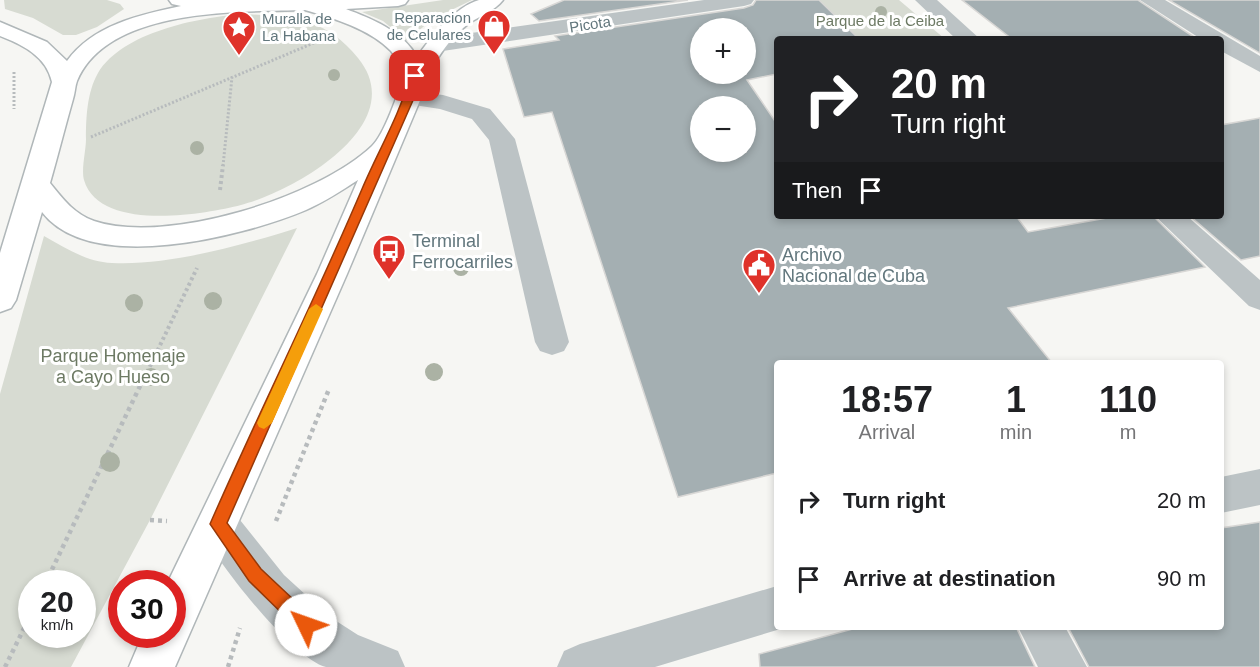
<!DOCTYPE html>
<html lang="en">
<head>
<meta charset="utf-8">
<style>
  body { margin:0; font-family:Helvetica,sans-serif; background:#f6f6f6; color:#202124; height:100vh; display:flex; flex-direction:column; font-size:22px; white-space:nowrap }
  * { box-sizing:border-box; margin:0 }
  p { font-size:20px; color:#757577 }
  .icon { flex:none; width:33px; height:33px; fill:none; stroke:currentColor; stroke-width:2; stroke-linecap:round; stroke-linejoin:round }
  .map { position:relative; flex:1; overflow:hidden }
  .drawer { position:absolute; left:774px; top:360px; width:450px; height:270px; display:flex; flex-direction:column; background:#fff; border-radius:6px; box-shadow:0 3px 9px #0003 }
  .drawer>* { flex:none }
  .guide { position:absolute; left:774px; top:36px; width:450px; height:183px; border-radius:6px; box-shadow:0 3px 9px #0003; background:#202124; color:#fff; overflow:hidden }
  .controls { position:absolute; left:690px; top:18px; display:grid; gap:12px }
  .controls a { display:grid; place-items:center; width:66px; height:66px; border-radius:50%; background:#fff; box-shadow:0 3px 9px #0003; font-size:30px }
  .speed { position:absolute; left:18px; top:570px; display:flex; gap:12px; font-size:30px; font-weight:700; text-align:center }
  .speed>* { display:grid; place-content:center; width:78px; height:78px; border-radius:50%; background:#fff; box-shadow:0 3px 9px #0003; line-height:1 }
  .speed small { font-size:15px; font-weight:400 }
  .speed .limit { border:9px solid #d22; background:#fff; color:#111 }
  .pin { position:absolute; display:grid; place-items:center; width:51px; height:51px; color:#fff; margin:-26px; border-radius:12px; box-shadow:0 3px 9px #0006 }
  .me { position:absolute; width:66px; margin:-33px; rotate:312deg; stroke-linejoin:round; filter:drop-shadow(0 0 4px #0008) }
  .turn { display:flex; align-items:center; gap:21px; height:126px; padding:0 18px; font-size:27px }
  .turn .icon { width:78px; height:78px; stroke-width:2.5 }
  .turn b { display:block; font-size:42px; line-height:51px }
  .then { display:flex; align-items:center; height:57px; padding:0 18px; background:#0003; gap:12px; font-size:22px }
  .eta { display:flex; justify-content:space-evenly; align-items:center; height:102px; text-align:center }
  .eta b { font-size:36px; font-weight:600; line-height:42px }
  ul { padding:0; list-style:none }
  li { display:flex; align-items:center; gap:18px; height:78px; padding:0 18px }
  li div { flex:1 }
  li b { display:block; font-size:22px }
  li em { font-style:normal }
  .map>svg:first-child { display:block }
  .green { fill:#d7dbd2; fill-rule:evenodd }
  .building { fill:#a4afb2; stroke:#d8d7d5; stroke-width:1.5; fill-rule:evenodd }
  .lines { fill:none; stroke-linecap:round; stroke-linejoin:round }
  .major-casing { stroke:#b0b7b9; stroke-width:3 }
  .path-far2 { stroke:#b7bbbd; stroke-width:3; stroke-dasharray:2 2; stroke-linecap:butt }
  .path-far1 { stroke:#b7bbbd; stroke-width:4; stroke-dasharray:3 3; stroke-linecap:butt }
  .path { stroke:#b7bbbd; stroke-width:4.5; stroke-dasharray:4 4; stroke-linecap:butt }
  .minor { fill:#bcc3c5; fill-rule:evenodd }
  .major { fill:#fff; fill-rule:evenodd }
  .tree { fill:#abb2a4 }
  .route { fill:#ea580c; stroke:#983908; stroke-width:1.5 }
  .slow { fill:#f59e0b }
  .labels { text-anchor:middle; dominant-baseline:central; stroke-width:6; stroke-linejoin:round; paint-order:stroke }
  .far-poi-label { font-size:15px; fill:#62777d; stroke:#fff; text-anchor:end }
  .far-park-label { font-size:15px; fill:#6d7a64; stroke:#fff }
  .far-street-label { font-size:15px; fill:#62777d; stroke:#fff }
  .poi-label { font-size:18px; fill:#62777d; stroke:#fff; text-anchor:start }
  .park-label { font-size:18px; fill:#6d7a64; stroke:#fff }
</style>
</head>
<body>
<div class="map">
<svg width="1260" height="667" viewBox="0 0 1260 667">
  <rect width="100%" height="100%" fill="#f6f6f3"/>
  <!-- green -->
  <path class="green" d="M 4,0 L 107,0 L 120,4 L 124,9 L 97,27 L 76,35 L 63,35 L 33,18 L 5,9 Z
    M 443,0 L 472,0 L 431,20 L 407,41 L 383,21 L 362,12 Z
    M 819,0 L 899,0 L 945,39 L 859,39 Z
    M 241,14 C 290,16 325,17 358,58 C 412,124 295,191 241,205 C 202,215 99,232 84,180 C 81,169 86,151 86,139 C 86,118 87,92 98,73 C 123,32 197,18 241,14 Z
    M 297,228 L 150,520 L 71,667 L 0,667 L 0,394 L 44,236 C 65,248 87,262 112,263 C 168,266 243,245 297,228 ZM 32,584 L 82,584 L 82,634 L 32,634 Z"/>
  <!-- building -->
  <path class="building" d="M 564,0 L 688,0 L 539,21 L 531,14 Z
    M 756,0 L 819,0 L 859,39 L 777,39 L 777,74 L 747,80 L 777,124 L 777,216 L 1016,216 L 1028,232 L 1118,216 L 1153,216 L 1205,267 L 1008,308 L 1052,363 L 777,363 L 777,473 L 678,497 L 552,112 L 524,117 L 503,49 L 559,40 L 555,36 L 744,8 L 753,5 ZM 700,28 L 746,28 L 746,74 L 700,74 ZM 700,106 L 746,106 L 746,152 L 700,152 Z
    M 962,0 L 1138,0 L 1197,39 L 1012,39 Z
    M 1169,0 L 1260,0 L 1260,53 Z
    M 1260,118 L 1260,256 L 1241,260 L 1190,216 L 1221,216 L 1221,125 Z
    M 1260,522 L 1260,667 L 1089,667 L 1068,627 L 1221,627 L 1221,528 Z
    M 860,627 L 1016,627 L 1035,667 L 760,667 L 759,654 Z"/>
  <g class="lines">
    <defs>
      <path id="major" d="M 169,0 L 408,0 L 405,4 L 398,6 L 346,9 C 372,19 403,31 417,57 C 430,38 456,6 479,0 C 486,0 496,0 503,0 C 495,11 479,16 468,24 C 445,42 428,70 421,98 L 347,274 L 175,667 L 129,667 L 143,634 L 172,634 L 172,584 L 167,584 L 317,274 L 358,180 C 341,191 324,202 306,210 C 244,236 91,276 42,212 L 16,300 L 11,308 L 0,312 L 0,253 L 52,82 C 46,56 23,45 0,36 L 0,22 L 47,42 L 67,61 C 93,25 139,15 181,6 L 172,4 ZM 305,10 C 333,18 370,29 391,51 C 396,57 400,68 403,76 C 399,92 384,135 372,146 C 317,198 166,245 94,221 C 74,214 63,199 50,183 C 58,155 65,127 73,99 C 75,93 75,86 77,81 C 108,7 240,12 305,10 Z"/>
    </defs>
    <!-- major casing -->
    <use href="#major" class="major-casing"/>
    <!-- path-far2 -->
    <path class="path-far2" d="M 14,72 L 14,109
      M 91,137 L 316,42
      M 223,166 L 232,77"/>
    <!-- path-far1 -->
    <path class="path-far1" d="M 220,190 L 223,165
      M 142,383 L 197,268"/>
    <!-- path -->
    <path class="path" d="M 150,520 L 167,521
      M 276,521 L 329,389
      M 45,584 L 142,382
      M 5,667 L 32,612
      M 228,667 L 240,628"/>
    <!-- minor -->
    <path class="minor" d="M 704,0 L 754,0 L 751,4 L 744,6 L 436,52 L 428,50 L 425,45 L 428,40 L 436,38 Z
      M 915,0 L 937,0 L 980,39 L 956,39 Z
      M 1140,0 L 1165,0 L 1260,56 L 1260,72 L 1221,51 L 1221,39 L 1201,39 Z
      M 409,91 L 443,95 L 490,109 L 515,139 L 569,342 L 564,351 L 552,355 L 540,351 L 535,342 L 489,140 L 472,119 L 440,109 L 401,103 L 397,98 L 401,93 Z
      M 1155,216 L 1187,216 L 1260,280 L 1260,310 L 1249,306 Z
      M 1260,469 L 1260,505 L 1221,513 L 1221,477 Z
      M 218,505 L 232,510 L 284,575 L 330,617 L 358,635 L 398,651 L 405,667 C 384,667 345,667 326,667 C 292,659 212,557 198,524 L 204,510 Z
      M 777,586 L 777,627 L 784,627 L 777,630 L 655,667 L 557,667 L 564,651 L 580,644 Z
      M 1018,627 L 1065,627 L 1087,667 L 1038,667 Z"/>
    <!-- major -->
    <use href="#major" class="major"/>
  </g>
  <!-- trees -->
  <g class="tree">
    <circle cx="881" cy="12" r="6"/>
    <circle cx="334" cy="75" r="6"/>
    <circle cx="197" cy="148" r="7"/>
    <circle cx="461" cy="268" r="8"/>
    <circle cx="213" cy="301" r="9"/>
    <circle cx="134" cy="303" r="9"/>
    <circle cx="434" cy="372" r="9"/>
    <circle cx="151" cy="377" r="9"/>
    <circle cx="110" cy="462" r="10"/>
  </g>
  <!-- route -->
  <path class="route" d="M 415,73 L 420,76 L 414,98 L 227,523 L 261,569 L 313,618 L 316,625 L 313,631 L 306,634 L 300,631 L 249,581 L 210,524 C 259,412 314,302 362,189 C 378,151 400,115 410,76 Z"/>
  <!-- slow -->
  <path class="slow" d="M 316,304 L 323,309 L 272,423 L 264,429 L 259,427 L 257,423 L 309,309 Z"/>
  <!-- icons -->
  <defs>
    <symbol id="shop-pin" viewBox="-11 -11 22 30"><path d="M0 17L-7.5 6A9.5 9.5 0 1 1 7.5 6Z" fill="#df322a" stroke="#fff"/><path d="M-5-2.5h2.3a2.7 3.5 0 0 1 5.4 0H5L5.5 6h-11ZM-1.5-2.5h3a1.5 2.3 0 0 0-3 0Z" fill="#fff"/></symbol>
    <symbol id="sight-pin" viewBox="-11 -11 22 30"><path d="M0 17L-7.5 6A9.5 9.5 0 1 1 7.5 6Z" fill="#df322a" stroke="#fff"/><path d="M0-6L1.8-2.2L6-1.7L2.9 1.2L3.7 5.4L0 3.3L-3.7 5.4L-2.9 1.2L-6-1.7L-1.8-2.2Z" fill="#fff"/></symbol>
    <symbol id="bus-pin" viewBox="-11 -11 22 30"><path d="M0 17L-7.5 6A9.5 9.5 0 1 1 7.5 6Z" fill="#df322a" stroke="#fff"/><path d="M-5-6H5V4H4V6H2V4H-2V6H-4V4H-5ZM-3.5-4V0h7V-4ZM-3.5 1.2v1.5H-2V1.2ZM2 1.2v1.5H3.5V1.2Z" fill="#fff"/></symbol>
    <symbol id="civic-pin" viewBox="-11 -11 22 30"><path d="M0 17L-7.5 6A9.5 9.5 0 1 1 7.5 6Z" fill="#df322a" stroke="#fff"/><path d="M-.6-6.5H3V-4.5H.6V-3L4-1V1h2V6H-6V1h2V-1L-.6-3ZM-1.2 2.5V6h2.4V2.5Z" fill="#fff"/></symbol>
  </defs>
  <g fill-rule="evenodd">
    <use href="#shop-pin" x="475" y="7" width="38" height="52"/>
    <use href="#sight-pin" x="220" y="8" width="38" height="52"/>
    <use href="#bus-pin" x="370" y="232" width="38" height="52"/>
    <use href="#civic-pin" x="740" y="246" width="38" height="52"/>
  </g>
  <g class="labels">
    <!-- far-poi labels -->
    <g class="far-poi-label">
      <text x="471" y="17">Reparacion<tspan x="471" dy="17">de Celulares</tspan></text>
      <text x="262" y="18" text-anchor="start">Muralla de<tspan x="262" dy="17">La Habana</tspan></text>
    </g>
    <!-- far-park labels -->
    <g class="far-park-label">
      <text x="880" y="20">Parque de la Ceiba</text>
    </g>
    <!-- far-street labels -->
    <g class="far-street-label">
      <text transform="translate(590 24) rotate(-9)">Picota</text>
    </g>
    <!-- poi labels -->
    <g class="poi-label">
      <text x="412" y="241">Terminal<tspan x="412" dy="21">Ferrocarriles</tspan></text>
      <text x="782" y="255">Archivo<tspan x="782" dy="21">Nacional de Cuba</tspan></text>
    </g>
    <!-- park labels -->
    <g class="park-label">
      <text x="113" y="356">Parque Homenaje<tspan x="113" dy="21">a Cayo Hueso</tspan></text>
    </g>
  </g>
</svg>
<div class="controls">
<a>+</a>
<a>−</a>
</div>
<div class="speed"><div>20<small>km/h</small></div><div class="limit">30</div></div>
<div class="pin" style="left:415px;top:76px;background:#d93025"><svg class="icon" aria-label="arrive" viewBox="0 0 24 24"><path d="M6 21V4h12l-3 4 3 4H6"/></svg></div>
<svg class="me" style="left:306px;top:625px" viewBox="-20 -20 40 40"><circle r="19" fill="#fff"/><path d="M0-13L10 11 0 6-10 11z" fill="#ea580c"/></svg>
<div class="guide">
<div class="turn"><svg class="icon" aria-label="right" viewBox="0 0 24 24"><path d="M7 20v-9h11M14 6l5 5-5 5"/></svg><div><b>20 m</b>Turn right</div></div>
<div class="then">Then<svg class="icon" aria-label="arrive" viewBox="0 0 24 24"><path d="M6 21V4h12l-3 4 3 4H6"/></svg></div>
</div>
<section class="drawer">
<div class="eta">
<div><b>18:57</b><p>Arrival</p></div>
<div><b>1</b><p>min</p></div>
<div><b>110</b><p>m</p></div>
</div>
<ul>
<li><svg class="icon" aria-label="right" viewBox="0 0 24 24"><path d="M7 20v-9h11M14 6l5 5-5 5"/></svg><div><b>Turn right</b></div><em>20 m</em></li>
<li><svg class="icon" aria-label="arrive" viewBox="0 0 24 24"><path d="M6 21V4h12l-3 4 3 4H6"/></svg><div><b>Arrive at destination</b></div><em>90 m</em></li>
</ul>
</section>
</div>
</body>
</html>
